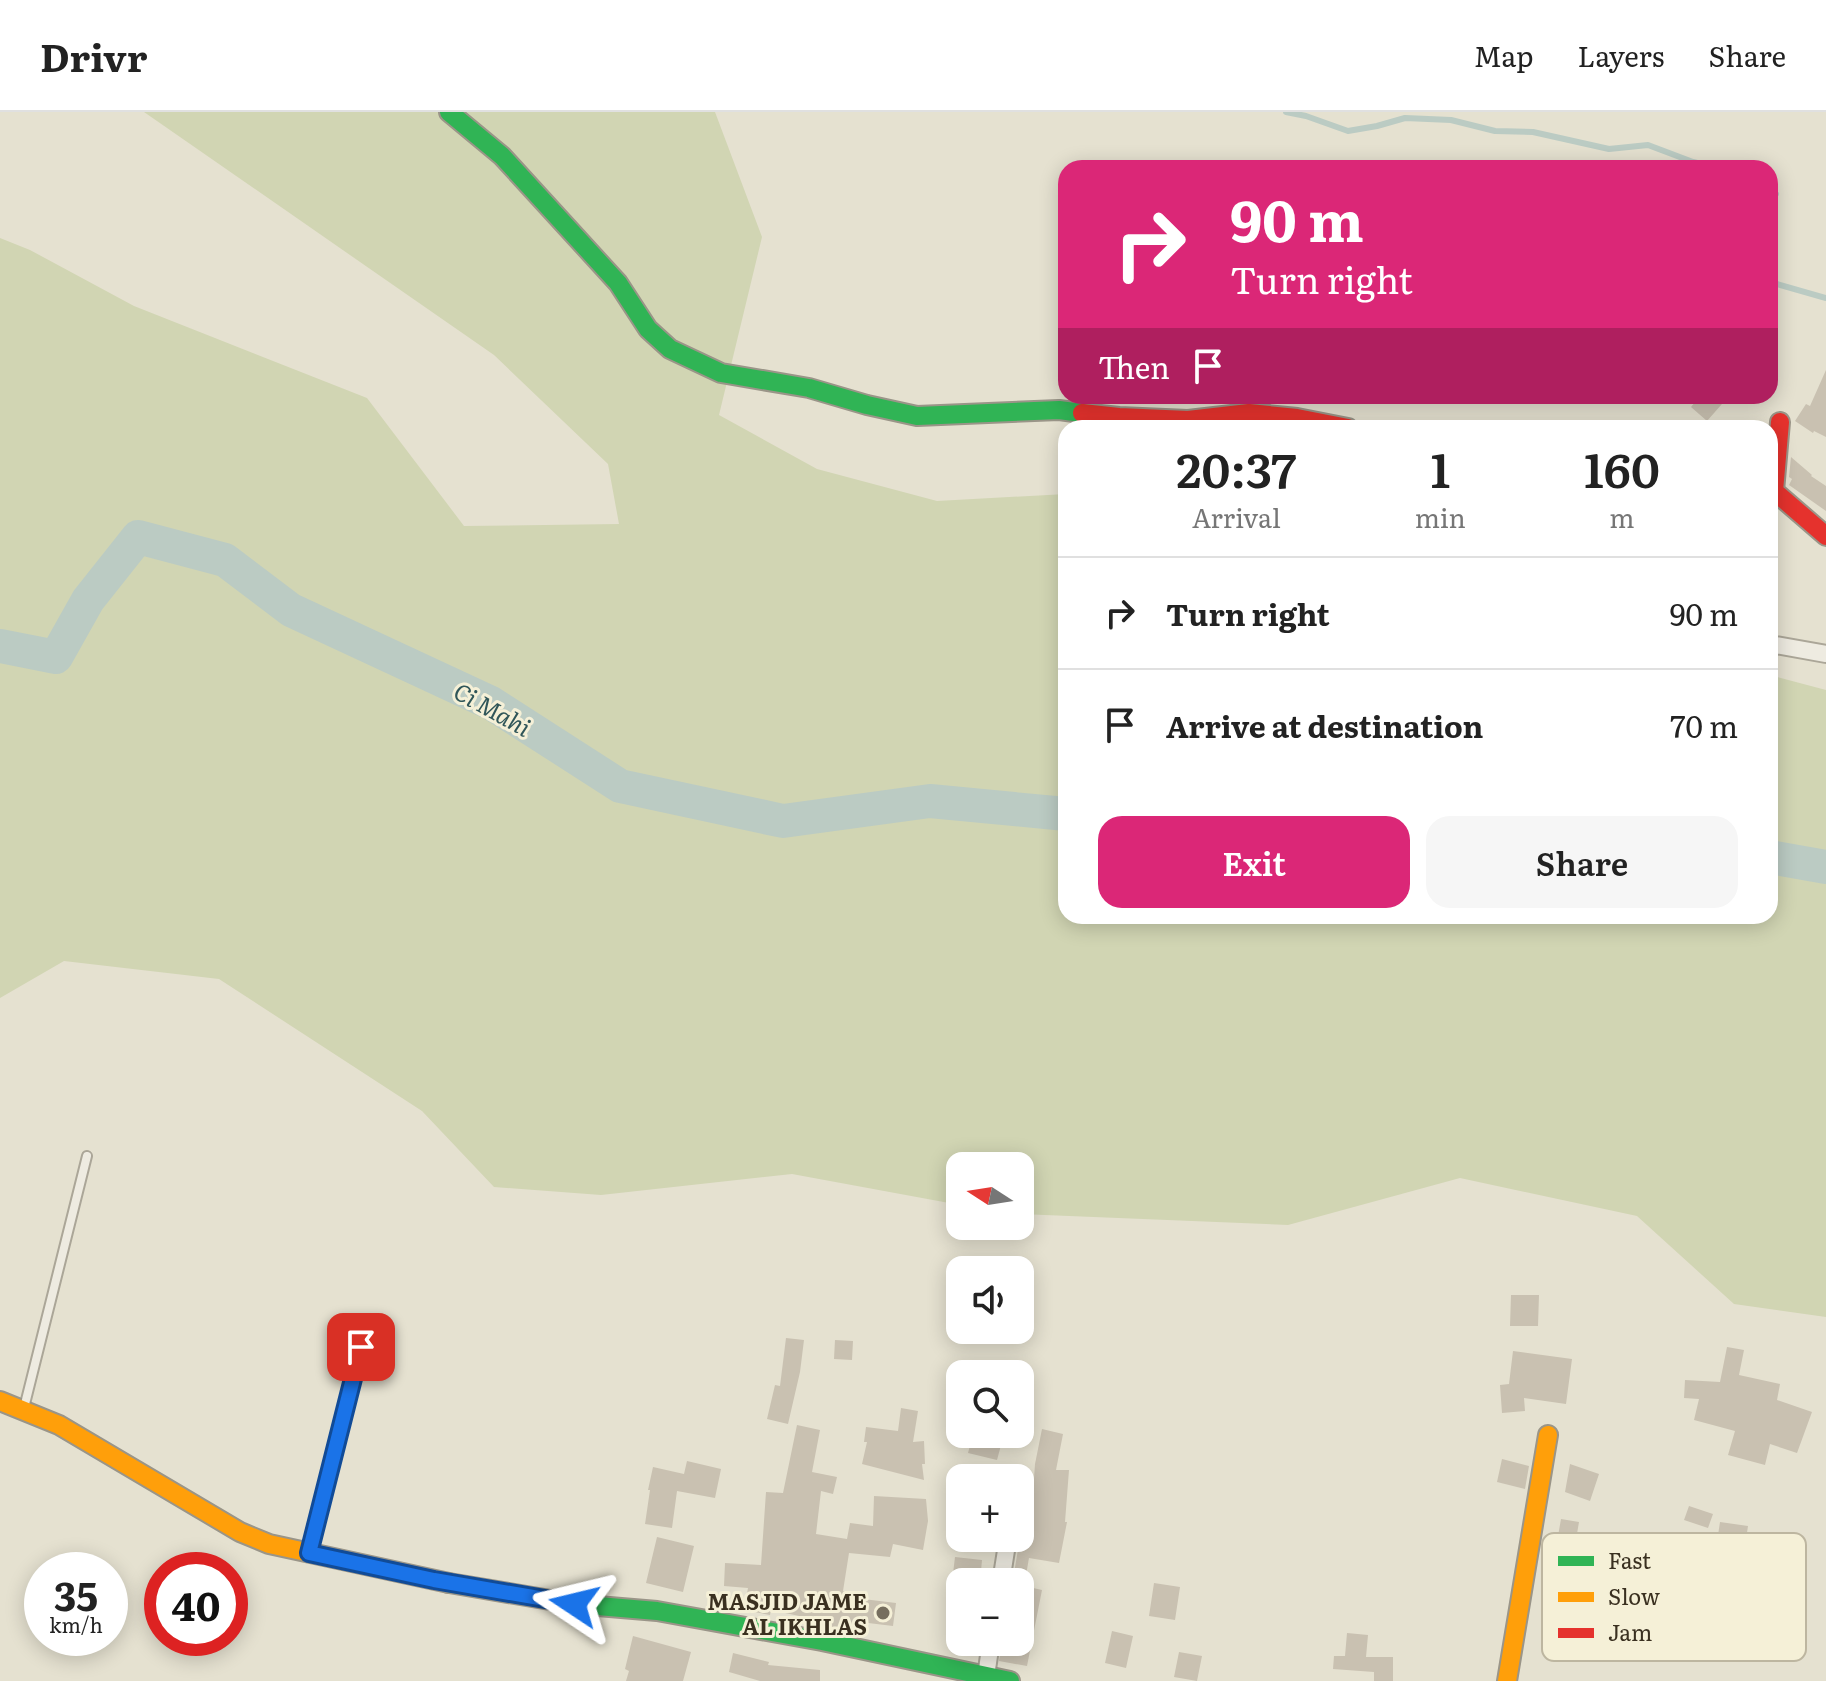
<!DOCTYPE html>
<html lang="en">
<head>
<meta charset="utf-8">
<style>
  body { margin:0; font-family:Literata,serif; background:#f6f6f6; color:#222; height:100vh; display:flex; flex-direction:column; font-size:30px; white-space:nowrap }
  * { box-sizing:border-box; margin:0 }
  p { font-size:26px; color:#767676 }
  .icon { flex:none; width:44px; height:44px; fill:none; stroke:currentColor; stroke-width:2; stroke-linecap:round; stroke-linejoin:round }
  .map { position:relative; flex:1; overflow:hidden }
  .side { position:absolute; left:1058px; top:308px; width:720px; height:504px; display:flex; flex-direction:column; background:#fff; border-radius:24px; box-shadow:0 4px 20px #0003 }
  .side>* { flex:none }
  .top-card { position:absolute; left:1058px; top:48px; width:720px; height:244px; border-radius:24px; box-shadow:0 4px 20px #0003; background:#db2777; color:#fff; overflow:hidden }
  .needle { width:52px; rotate:282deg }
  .controls { position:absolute; left:946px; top:1040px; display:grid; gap:16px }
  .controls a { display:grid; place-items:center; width:88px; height:88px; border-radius:16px; background:#fff; box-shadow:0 4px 20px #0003; font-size:40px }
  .speed { position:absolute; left:24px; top:1440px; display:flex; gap:16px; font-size:40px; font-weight:700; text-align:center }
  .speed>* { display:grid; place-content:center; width:104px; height:104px; border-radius:50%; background:#fff; box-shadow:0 4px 20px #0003; line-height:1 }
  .speed small { font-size:20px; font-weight:400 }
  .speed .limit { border:12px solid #d22; background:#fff; color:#111 }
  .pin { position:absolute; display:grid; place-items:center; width:68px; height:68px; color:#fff; margin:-34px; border-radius:16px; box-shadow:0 4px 12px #0006 }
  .me { position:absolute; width:88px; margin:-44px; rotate:280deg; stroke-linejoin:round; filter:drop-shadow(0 0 6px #0008) }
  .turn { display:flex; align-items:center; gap:28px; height:168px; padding:0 40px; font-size:36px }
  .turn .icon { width:104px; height:104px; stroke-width:2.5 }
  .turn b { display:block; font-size:56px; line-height:68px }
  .then { display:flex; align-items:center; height:76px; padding:0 40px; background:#0003; gap:16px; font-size:30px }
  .eta { display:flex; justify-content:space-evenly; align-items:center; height:136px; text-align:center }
  .eta b { font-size:48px; font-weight:600; line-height:56px }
  .cta { display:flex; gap:16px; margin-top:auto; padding:16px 40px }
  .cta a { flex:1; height:92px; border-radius:24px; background:#db2777; color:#fff; font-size:32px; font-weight:600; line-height:92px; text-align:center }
  .cta a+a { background:#f6f6f6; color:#222 }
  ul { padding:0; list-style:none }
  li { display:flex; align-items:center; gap:24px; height:112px; padding:0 40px; border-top:2px solid #e0e0e0 }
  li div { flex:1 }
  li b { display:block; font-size:30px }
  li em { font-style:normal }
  header { display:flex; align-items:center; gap:48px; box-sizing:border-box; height:112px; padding:0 40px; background:#fff; border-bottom:2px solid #e0e0e0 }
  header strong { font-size:38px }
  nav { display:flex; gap:44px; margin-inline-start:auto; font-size:28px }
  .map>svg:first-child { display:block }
  .green { fill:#d1d5b3 }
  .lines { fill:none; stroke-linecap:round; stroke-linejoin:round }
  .stream { stroke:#bbcbc3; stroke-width:6 }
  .river { stroke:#bbcbc3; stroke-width:34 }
  .building { fill:#c9c1b1 }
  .lane-casing { stroke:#aba698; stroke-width:12 }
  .street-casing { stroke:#aba698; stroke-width:20 }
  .fast-casing { stroke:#9a9588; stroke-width:22 }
  .slow-casing { stroke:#9a9588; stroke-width:22 }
  .jam-casing { stroke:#9a9588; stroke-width:22 }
  .lane { stroke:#eeebe1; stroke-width:8 }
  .street { stroke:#eeebe1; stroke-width:16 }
  .fast { stroke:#30b455; stroke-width:18 }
  .slow { stroke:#ff9f0a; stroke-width:18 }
  .jam { stroke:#e5322d; stroke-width:18 }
  .route-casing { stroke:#114b97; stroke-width:20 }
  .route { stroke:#1a73e8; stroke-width:14 }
  .poi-dot { fill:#766e5e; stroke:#f5f0d7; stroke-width:3 }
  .labels { text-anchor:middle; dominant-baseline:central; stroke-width:6; stroke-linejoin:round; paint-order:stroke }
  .poi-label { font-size:22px; font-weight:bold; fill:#3a3020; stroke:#f5f0d7; text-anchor:end }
  .water-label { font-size:24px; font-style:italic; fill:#305659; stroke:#f5f0d7 }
  .key { fill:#f5f0d7; stroke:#bdb6a0; stroke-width:2 }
  .key-label { font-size:22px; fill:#3a3020 }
</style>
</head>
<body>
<header>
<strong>Drivr</strong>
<nav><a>Map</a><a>Layers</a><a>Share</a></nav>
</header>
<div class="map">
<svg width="1826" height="1569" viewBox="0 0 1826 1569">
  <rect width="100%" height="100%" fill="#e5e1d0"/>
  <!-- green -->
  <path class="green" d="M 144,0 L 715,0 L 762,125 L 719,303 L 817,357 L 937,389 L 1066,382 L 1066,804 L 1770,804 L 1770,563 L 1826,578 L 1826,1205 L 1734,1192 L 1637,1104 L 1460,1066 L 1288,1113 L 1020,1102 L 1020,1054 L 960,1054 L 960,1093 L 792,1062 L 601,1083 L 494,1075 L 422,999 L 219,867 L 64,849 L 0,886 L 0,126 L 30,138 L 134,194 L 367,286 L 464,414 L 619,412 L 608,352 L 494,243 Z"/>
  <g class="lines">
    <!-- stream -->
    <path class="stream" d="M 1286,0 L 1306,4 L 1348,19 L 1377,14 L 1405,6 L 1451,8 L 1495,19 L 1533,20 L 1609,37 L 1648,33 L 1693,50 L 1719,56
      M 1770,78 L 1776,82 L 1770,88
      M 1770,170 L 1826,186"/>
    <!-- river -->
    <path class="river" d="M 0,534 L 56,545 L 88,488 L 138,425 L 225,448 L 291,498 L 491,591 L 620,674 L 783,709 L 930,689 L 1066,702
      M 1770,745 L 1826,755"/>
  </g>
  <!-- building -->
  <path class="building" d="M 1826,258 L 1826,325 L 1814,319 L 1813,321 L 1795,309 L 1806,292 L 1810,294 Z
    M 1700,284 L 1729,284 L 1707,309 L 1691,295 Z
    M 1791,345 L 1812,363 L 1811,364 L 1826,374 L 1826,399 L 1789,373 L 1792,367 L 1789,365 Z
    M 1511,1183 L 1539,1183 L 1538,1214 L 1510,1214 Z
    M 786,1226 L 804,1228 L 800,1260 L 788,1312 L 767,1307 L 775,1273 L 780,1274 Z
    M 835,1228 L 853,1229 L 852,1248 L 834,1247 Z
    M 1727,1235 L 1744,1238 L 1739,1263 L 1780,1272 L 1777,1288 L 1812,1300 L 1797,1341 L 1770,1332 L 1765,1353 L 1728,1343 L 1735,1319 L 1694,1308 L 1699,1287 L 1684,1286 L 1685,1268 L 1720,1270 Z
    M 1513,1239 L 1572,1247 L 1566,1292 L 1524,1286 L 1525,1299 L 1502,1301 L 1500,1273 L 1509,1272 Z
    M 901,1296 L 918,1299 L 913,1330 L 924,1329 L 925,1352 L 922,1352 L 924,1368 L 862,1352 L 867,1330 L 864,1330 L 866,1315 L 898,1319 Z
    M 797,1313 L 820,1318 L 812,1360 L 837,1365 L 833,1382 L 821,1379 L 816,1422 L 847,1427 L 850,1411 L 873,1414 L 874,1384 L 926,1387 L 928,1409 L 923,1438 L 893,1432 L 890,1445 L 849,1441 L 843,1479 L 864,1482 L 863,1487 L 896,1491 L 893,1514 L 860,1510 L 859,1521 L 803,1511 L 804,1505 L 771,1498 L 770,1503 L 744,1498 L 748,1476 L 724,1474 L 725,1451 L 761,1453 L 766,1380 L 783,1381 Z
    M 1042,1317 L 1063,1322 L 1056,1358 L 1069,1358 L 1065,1410 L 1067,1410 L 1059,1451 L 1029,1446 L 1026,1463 L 1014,1461 L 1020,1426 L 1020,1409 L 1031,1410 L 1035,1352 Z
    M 973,1322 L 1004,1322 L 997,1348 L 968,1341 Z
    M 1502,1347 L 1529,1354 L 1525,1377 L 1497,1370 Z
    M 687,1349 L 721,1357 L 715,1386 L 677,1379 L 672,1416 L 645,1412 L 650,1378 L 648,1378 L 653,1355 L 684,1362 Z
    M 1570,1352 L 1599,1362 L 1590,1389 L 1565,1380 Z
    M 1689,1394 L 1713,1402 L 1708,1416 L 1684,1408 Z
    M 1561,1407 L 1579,1410 L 1571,1457 L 1573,1458 L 1569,1484 L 1548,1481 Z
    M 1720,1410 L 1748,1414 L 1742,1454 L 1714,1450 Z
    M 657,1425 L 694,1434 L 683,1480 L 646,1471 Z
    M 955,1445 L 982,1448 L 980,1470 L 952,1470 Z
    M 1154,1471 L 1180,1475 L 1175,1508 L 1149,1504 Z
    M 1020,1473 L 1042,1478 L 1027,1554 L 999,1549 L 1002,1530 L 1020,1530 Z
    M 1112,1519 L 1133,1524 L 1126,1556 L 1105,1551 Z
    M 1347,1521 L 1368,1523 L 1366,1545 L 1393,1545 L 1393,1569 L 1374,1569 L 1374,1560 L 1333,1557 L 1334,1544 L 1345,1544 Z
    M 633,1524 L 691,1540 L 683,1569 L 626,1569 L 629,1559 L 625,1557 Z
    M 1179,1540 L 1202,1544 L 1197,1569 L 1174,1565 Z
    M 733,1541 L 769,1550 L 768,1553 L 820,1558 L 820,1569 L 760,1569 L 729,1560 Z"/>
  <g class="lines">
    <defs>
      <path id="lane" d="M 24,1296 L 87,1044
        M 310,1440 L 361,1235"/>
      <path id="street" d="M 1770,532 L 1826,542
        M 1008,1362 L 1014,1366
        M 1001,1470 L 1008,1426
        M 986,1564 L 991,1530"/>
      <path id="fast" d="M 449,0 L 502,44 L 618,171 L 648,217 L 670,237 L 721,261 L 809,276 L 867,293 L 917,304 L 1059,298 L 1082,301
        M 449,1471 L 574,1492 L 657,1499 L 822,1529 L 1010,1569"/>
      <path id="slow" d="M 0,1289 L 59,1313 L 240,1420 L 269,1432 L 449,1471
        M 1507,1569 L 1548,1323"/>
      <path id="jam" d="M 1082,301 L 1119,305 L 1188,308 L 1249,301 L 1297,306 L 1348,316
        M 1780,310 L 1774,379 L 1826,424"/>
    </defs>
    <!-- lane casing -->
    <use href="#lane" class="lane-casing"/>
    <!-- street casing -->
    <use href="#street" class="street-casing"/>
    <!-- fast casing -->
    <use href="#fast" class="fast-casing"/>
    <!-- slow casing -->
    <use href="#slow" class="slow-casing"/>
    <!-- jam casing -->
    <use href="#jam" class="jam-casing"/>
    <!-- lane -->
    <use href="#lane" class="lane"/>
    <!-- street -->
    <use href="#street" class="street"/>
    <!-- fast -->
    <use href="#fast" class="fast"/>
    <!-- slow -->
    <use href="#slow" class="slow"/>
    <!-- jam -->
    <use href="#jam" class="jam"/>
  </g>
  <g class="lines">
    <defs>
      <path id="route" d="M 361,1235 L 309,1441 L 434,1468 L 574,1492"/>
    </defs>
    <!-- route casing -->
    <use href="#route" class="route-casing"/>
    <!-- route -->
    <use href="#route" class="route"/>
  </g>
  <!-- markers -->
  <circle class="poi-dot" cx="883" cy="1501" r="8"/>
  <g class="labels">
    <!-- poi labels -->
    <g class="poi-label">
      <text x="867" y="1488">MASJID JAME<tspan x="867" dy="25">AL IKHLAS</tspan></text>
    </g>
    <!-- water labels -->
    <g class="water-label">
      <text transform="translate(493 596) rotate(29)">Ci Mahi</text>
    </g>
  </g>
  <!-- legend -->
  <rect x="1542" y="1421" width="264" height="128" rx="12" class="key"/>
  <rect x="1558" y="1444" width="36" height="10" fill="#30b455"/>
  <rect x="1558" y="1480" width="36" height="10" fill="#ff9f0a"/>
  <rect x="1558" y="1516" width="36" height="10" fill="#e5322d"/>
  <g class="key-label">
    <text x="1608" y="1457">Fast</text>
    <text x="1608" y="1493">Slow</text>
    <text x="1608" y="1529">Jam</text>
  </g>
</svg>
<div class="controls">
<a><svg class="needle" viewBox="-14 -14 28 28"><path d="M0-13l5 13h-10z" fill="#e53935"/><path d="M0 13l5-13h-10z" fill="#767676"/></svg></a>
<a><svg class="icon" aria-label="sound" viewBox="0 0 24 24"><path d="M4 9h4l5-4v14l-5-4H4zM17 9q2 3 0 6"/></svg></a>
<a><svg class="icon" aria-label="search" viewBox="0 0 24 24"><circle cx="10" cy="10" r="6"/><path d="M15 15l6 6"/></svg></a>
<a>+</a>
<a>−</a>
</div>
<div class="speed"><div>35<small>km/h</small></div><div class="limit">40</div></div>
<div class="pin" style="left:361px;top:1235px;background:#d93025"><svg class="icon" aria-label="arrive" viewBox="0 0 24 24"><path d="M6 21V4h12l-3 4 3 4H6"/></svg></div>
<svg class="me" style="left:574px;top:1492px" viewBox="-20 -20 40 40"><path d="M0-17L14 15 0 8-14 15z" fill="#1a73e8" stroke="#fff" stroke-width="4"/></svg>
<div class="top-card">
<div class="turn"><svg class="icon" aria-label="right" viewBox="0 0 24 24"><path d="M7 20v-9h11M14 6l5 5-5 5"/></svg><div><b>90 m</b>Turn right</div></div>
<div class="then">Then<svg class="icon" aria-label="arrive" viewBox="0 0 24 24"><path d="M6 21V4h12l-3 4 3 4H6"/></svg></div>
</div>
<section class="side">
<div class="eta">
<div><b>20:37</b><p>Arrival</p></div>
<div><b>1</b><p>min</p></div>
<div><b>160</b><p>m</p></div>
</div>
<ul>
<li><svg class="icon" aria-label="right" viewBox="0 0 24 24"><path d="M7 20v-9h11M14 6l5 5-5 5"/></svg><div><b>Turn right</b></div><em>90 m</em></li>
<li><svg class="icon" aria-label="arrive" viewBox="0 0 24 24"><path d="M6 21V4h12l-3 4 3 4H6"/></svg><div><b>Arrive at destination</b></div><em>70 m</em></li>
</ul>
<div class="cta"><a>Exit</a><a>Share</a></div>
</section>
</div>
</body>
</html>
